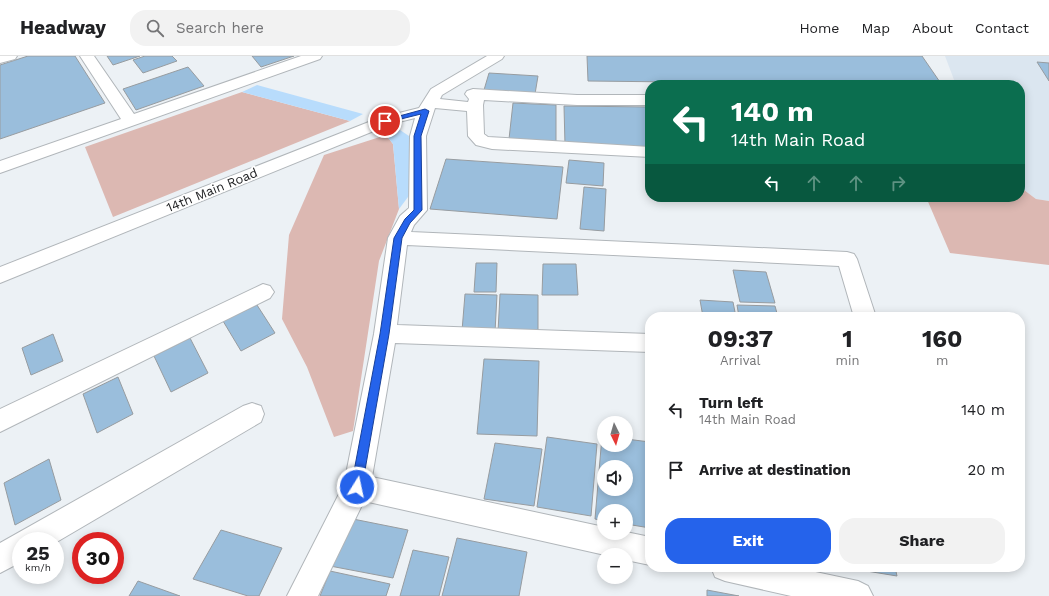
<!DOCTYPE html>
<html lang="en">
<head>
<meta charset="utf-8">
<style>
  body { margin:0; font-family:"Work Sans",sans-serif; background:#f2f2f2; color:#202124; height:100vh; display:flex; flex-direction:column; font-size:15px; white-space:nowrap }
  * { box-sizing:border-box; margin:0 }
  p { font-size:13px; color:#757577 }
  .icon { flex:none; width:22px; height:22px; fill:none; stroke:currentColor; stroke-width:2; stroke-linecap:round; stroke-linejoin:round }
  .map { position:relative; flex:1; overflow:hidden }
  .side { position:absolute; left:645px; top:256px; width:380px; height:260px; display:flex; flex-direction:column; background:#fff; border-radius:16px; box-shadow:0 2px 10px #0003 }
  .side>* { flex:none }
  .top-card { position:absolute; left:645px; top:24px; width:380px; height:122px; border-radius:16px; box-shadow:0 2px 10px #0003; background:#0b6e4f; color:#fff; overflow:hidden }
  .needle { width:26px; rotate:175deg }
  .fabs { position:absolute; left:597px; top:360px; display:grid; gap:8px }
  .fabs a { display:grid; place-items:center; width:36px; height:36px; border-radius:50%; background:#fff; box-shadow:0 2px 10px #0003; font-size:20px }
  .speed { position:absolute; left:12px; top:476px; display:flex; gap:8px; font-size:20px; font-weight:700; text-align:center }
  .speed>* { display:grid; place-content:center; width:52px; height:52px; border-radius:50%; background:#fff; box-shadow:0 2px 10px #0003; line-height:1 }
  .speed small { font-size:10px; font-weight:400 }
  .speed .limit { border:6px solid #d22; background:#fff; color:#111 }
  .pin { position:absolute; display:grid; place-items:center; width:34px; height:34px; color:#fff; margin:-17px; border:2px solid #fff; border-radius:50%; box-shadow:0 1px 4px #0007 }
  .me { position:absolute; width:44px; margin:-22px; rotate:10deg; stroke-linejoin:round; filter:drop-shadow(0 0 3px #0008) }
  .turn { display:flex; align-items:center; gap:14px; height:84px; padding:0 20px; font-size:18px }
  .turn .icon { width:52px; height:52px; stroke-width:2.5 }
  .turn b { display:block; font-size:28px; line-height:34px }
  .lanes { display:flex; align-items:center; height:38px; padding:0 20px; background:#0003; justify-content:center; gap:20px; direction:ltr }
  .lanes .off { opacity:.35 }
  .eta { display:flex; justify-content:space-evenly; align-items:center; height:68px; text-align:center }
  .eta b { font-size:24px; font-weight:700; line-height:28px }
  .action { display:flex; gap:8px; margin-top:auto; padding:8px 20px }
  .action a { flex:1; height:46px; border-radius:16px; background:#2563eb; color:#fff; font-size:16px; font-weight:700; line-height:46px; text-align:center }
  .action a+a { background:#f2f2f2; color:#202124 }
  ul { padding:0; list-style:none }
  li { display:flex; align-items:center; gap:12px; height:60px; padding:0 20px }
  li div { flex:1 }
  li b { display:block; font-size:15px }
  li em { font-style:normal }
  header { display:flex; align-items:center; gap:24px; box-sizing:border-box; height:56px; padding:0 20px; background:#fff; border-bottom:1px solid #e0e0e0 }
  header strong { font-size:19px }
  nav { display:flex; gap:22px; margin-inline-start:auto; font-size:14px }
  .search { width:280px; height:36px; background:#f2f2f2; display:flex; align-items:center; gap:10px; box-sizing:border-box; padding:0 14px; border-radius:16px; color:#757577; font-size:15px }
  .map>svg:first-child { display:block }
  .built { fill:#dbe6f0 }
  .green { fill:#dcb8b2 }
  .water { fill:#b8dcfc }
  .building { fill:#9abedc; stroke:#979ca0; fill-rule:evenodd }
  .lines { fill:none; stroke-linecap:round; stroke-linejoin:round }
  .minor-casing { stroke:#b1b6ba; stroke-width:2 }
  .minor { fill:#fff; fill-rule:evenodd }
  .route { fill:#2563eb; stroke:#184099 }
  .labels { text-anchor:middle; dominant-baseline:central; stroke-width:3.5; stroke-linejoin:round; paint-order:stroke }
  .street-label { font-size:13px; fill:#222325; stroke:#fff }
</style>
</head>
<body>
<header>
<strong>Headway</strong>
<div class="search"><svg class="icon" aria-label="search" viewBox="0 0 24 24"><circle cx="10" cy="10" r="6"/><path d="M15 15l6 6"/></svg>Search here</div>
<nav><a>Home</a><a>Map</a><a>About</a><a>Contact</a></nav>
</header>
<div class="map">
<svg width="1049" height="540" viewBox="0 0 1049 540">
  <rect width="100%" height="100%" fill="#ecf1f5"/>
  <!-- built -->
  <path class="built" d="M 945,0 L 1049,0 L 1049,145 L 1036,143 L 1020,131 L 1020,29 L 956,29 Z"/>
  <!-- green -->
  <path class="green" d="M 242,36 L 350,65 L 113,161 L 85,91 Z
    M 386,79 L 393,88 L 399,153 L 379,205 L 353,375 L 334,381 L 307,311 L 282,263 L 289,179 L 324,99 Z
    M 1020,131 L 1036,143 L 1049,145 L 1049,209 L 950,197 L 926,141 L 1020,141 Z"/>
  <!-- water -->
  <path class="water" d="M 257,29 L 363,58 L 350,65 L 242,36 Z
    M 397,72 L 409,80 L 411,90 L 414,133 L 399,153 L 393,88 L 386,79 Z"/>
  <!-- building -->
  <path class="building" d="M 28,0 L 75,0 L 105,47 L 0,83 L 0,9 Z
    M 107,0 L 140,0 L 113,9 Z
    M 145,0 L 172,0 L 177,5 L 143,17 L 133,4 Z
    M 252,0 L 294,0 L 261,11 Z
    M 587,0 L 922,0 L 942,29 L 588,25 Z
    M 1037,6 L 1049,7 L 1049,25 Z
    M 188,11 L 204,30 L 136,54 L 123,33 Z
    M 489,17 L 538,20 L 535,38 L 484,34 Z
    M 513,47 L 556,49 L 556,87 L 509,83 Z
    M 564,50 L 650,51 L 650,93 L 565,89 Z
    M 446,103 L 563,111 L 557,163 L 430,153 Z
    M 569,104 L 604,107 L 603,130 L 566,127 Z
    M 584,131 L 606,133 L 604,175 L 580,173 Z
    M 476,207 L 497,207 L 496,236 L 474,236 Z
    M 543,208 L 576,208 L 578,239 L 542,239 Z
    M 733,214 L 766,216 L 775,247 L 740,246 Z
    M 465,238 L 497,239 L 495,276 L 462,275 Z
    M 500,238 L 538,239 L 538,277 L 498,276 Z
    M 700,244 L 733,246 L 736,261 L 703,261 Z
    M 257,249 L 275,277 L 241,295 L 223,265 Z
    M 737,249 L 775,250 L 778,261 L 739,261 Z
    M 53,278 L 63,305 L 31,319 L 22,292 Z
    M 190,282 L 208,317 L 171,336 L 154,300 Z
    M 484,303 L 539,305 L 537,380 L 477,378 Z
    M 118,321 L 133,358 L 97,377 L 83,338 Z
    M 602,380 L 604,380 L 604,389 L 626,389 L 626,383 L 650,386 L 650,472 L 626,468 L 626,455 L 604,455 L 604,465 L 595,463 ZM 604,411 L 626,411 L 626,433 L 604,433 Z
    M 547,381 L 597,388 L 591,460 L 537,451 Z
    M 495,387 L 542,393 L 534,450 L 484,443 Z
    M 49,403 L 61,444 L 15,469 L 4,427 Z
    M 348,462 L 408,474 L 393,522 L 330,510 Z
    M 221,474 L 282,492 L 259,540 L 248,540 L 193,523 Z
    M 457,482 L 527,496 L 519,540 L 442,540 Z
    M 413,494 L 449,501 L 439,540 L 400,540 Z
    M 842,511 L 895,511 L 897,520 Z
    M 330,515 L 390,528 L 386,540 L 320,540 Z
    M 138,525 L 180,540 L 129,540 Z
    M 707,534 L 739,540 L 707,540 Z"/>
  <g class="lines">
    <defs>
      <path id="minor" d="M 0,0 L 17,0 L 15,3 L 0,7 Z
        M 80,0 L 94,0 L 134,58 L 301,0 L 322,0 L 320,3 L 0,117 L 0,105 L 121,63 Z
        M 487,0 L 504,0 L 502,3 L 442,39 L 440,43 L 468,46 L 469,43 L 465,38 L 467,35 L 473,33 L 577,39 L 650,39 L 650,49 L 577,49 L 484,44 L 483,49 L 484,78 L 488,81 L 650,91 L 650,101 L 492,93 L 476,89 L 468,80 L 467,55 L 435,52 L 426,80 L 427,154 L 414,169 L 411,176 L 847,196 L 854,198 L 857,203 L 876,261 L 854,261 L 839,210 L 407,189 L 397,269 L 650,278 L 650,296 L 395,287 L 372,421 L 604,471 L 604,477 L 626,477 L 626,476 L 650,481 L 650,509 L 626,504 L 626,499 L 605,499 L 364,445 L 318,540 L 287,540 L 344,428 L 374,278 L 388,182 L 400,160 L 409,152 L 410,80 L 415,62 L 391,68 L 0,227 L 0,211 L 379,62 L 419,52 L 431,33 Z
        M 263,228 L 270,230 L 274,236 L 270,242 L 0,376 L 0,353 Z
        M 252,347 L 261,350 L 264,358 L 261,366 L 55,487 L 55,485 L 21,485 L 21,506 L 0,517 L 0,487 L 243,350 Z
        M 711,511 L 792,511 L 858,525 L 868,530 L 873,540 L 791,540 L 725,525 L 715,521 Z"/>
    </defs>
    <!-- minor casing -->
    <use href="#minor" class="minor-casing"/>
    <!-- minor -->
    <use href="#minor" class="minor"/>
  </g>
  <!-- route -->
  <path class="route" d="M 425,53 L 429,55 L 421,80 L 422,154 L 410,167 L 402,182 L 389,278 L 362,431 L 361,434 L 357,436 L 353,434 L 351,431 L 380,278 L 394,182 L 405,163 L 414,154 L 414,80 L 421,58 L 385,67 L 381,65 Z"/>
  <g class="labels">
    <!-- street labels -->
    <g class="street-label">
      <text transform="translate(212 134) rotate(-22)">14th Main Road</text>
    </g>
  </g>
</svg>
<div class="fabs">
<a><svg class="needle" viewBox="-14 -14 28 28"><path d="M0-13l5 13h-10z" fill="#e53935"/><path d="M0 13l5-13h-10z" fill="#757577"/></svg></a>
<a><svg class="icon" aria-label="sound" viewBox="0 0 24 24"><path d="M4 9h4l5-4v14l-5-4H4zM17 9q2 3 0 6"/></svg></a>
<a>+</a>
<a>−</a>
</div>
<div class="speed"><div>25<small>km/h</small></div><div class="limit">30</div></div>
<div class="pin" style="left:385px;top:65px;background:#d93025"><svg class="icon" aria-label="arrive" viewBox="0 0 24 24"><path d="M6 21V4h12l-3 4 3 4H6"/></svg></div>
<svg class="me" style="left:357px;top:431px" viewBox="-20 -20 40 40"><circle r="17" fill="#2563eb" stroke="#fff" stroke-width="3"/><path d="M0-11L8 9 0 5-8 9z" fill="#fff"/></svg>
<div class="top-card">
<div class="turn"><svg class="icon" aria-label="left" viewBox="0 0 24 24"><path d="M17 20v-9H6M10 6l-5 5 5 5"/></svg><div><b>140 m</b>14th Main Road</div></div>
<div class="lanes"><svg class="icon" aria-label="left" viewBox="0 0 24 24"><path d="M17 20v-9H6M10 6l-5 5 5 5"/></svg><svg class="icon off" aria-label="ahead" viewBox="0 0 24 24"><path d="M12 20V5M6 11l6-6 6 6"/></svg><svg class="icon off" aria-label="ahead" viewBox="0 0 24 24"><path d="M12 20V5M6 11l6-6 6 6"/></svg><svg class="icon off" aria-label="right" viewBox="0 0 24 24"><path d="M7 20v-9h11M14 6l5 5-5 5"/></svg></div>
</div>
<section class="side">
<div class="eta">
<div><b>09:37</b><p>Arrival</p></div>
<div><b>1</b><p>min</p></div>
<div><b>160</b><p>m</p></div>
</div>
<ul>
<li><svg class="icon" aria-label="left" viewBox="0 0 24 24"><path d="M17 20v-9H6M10 6l-5 5 5 5"/></svg><div><b>Turn left</b><p>14th Main Road</p></div><em>140 m</em></li>
<li><svg class="icon" aria-label="arrive" viewBox="0 0 24 24"><path d="M6 21V4h12l-3 4 3 4H6"/></svg><div><b>Arrive at destination</b></div><em>20 m</em></li>
</ul>
<div class="action"><a>Exit</a><a>Share</a></div>
</section>
</div>
</body>
</html>
